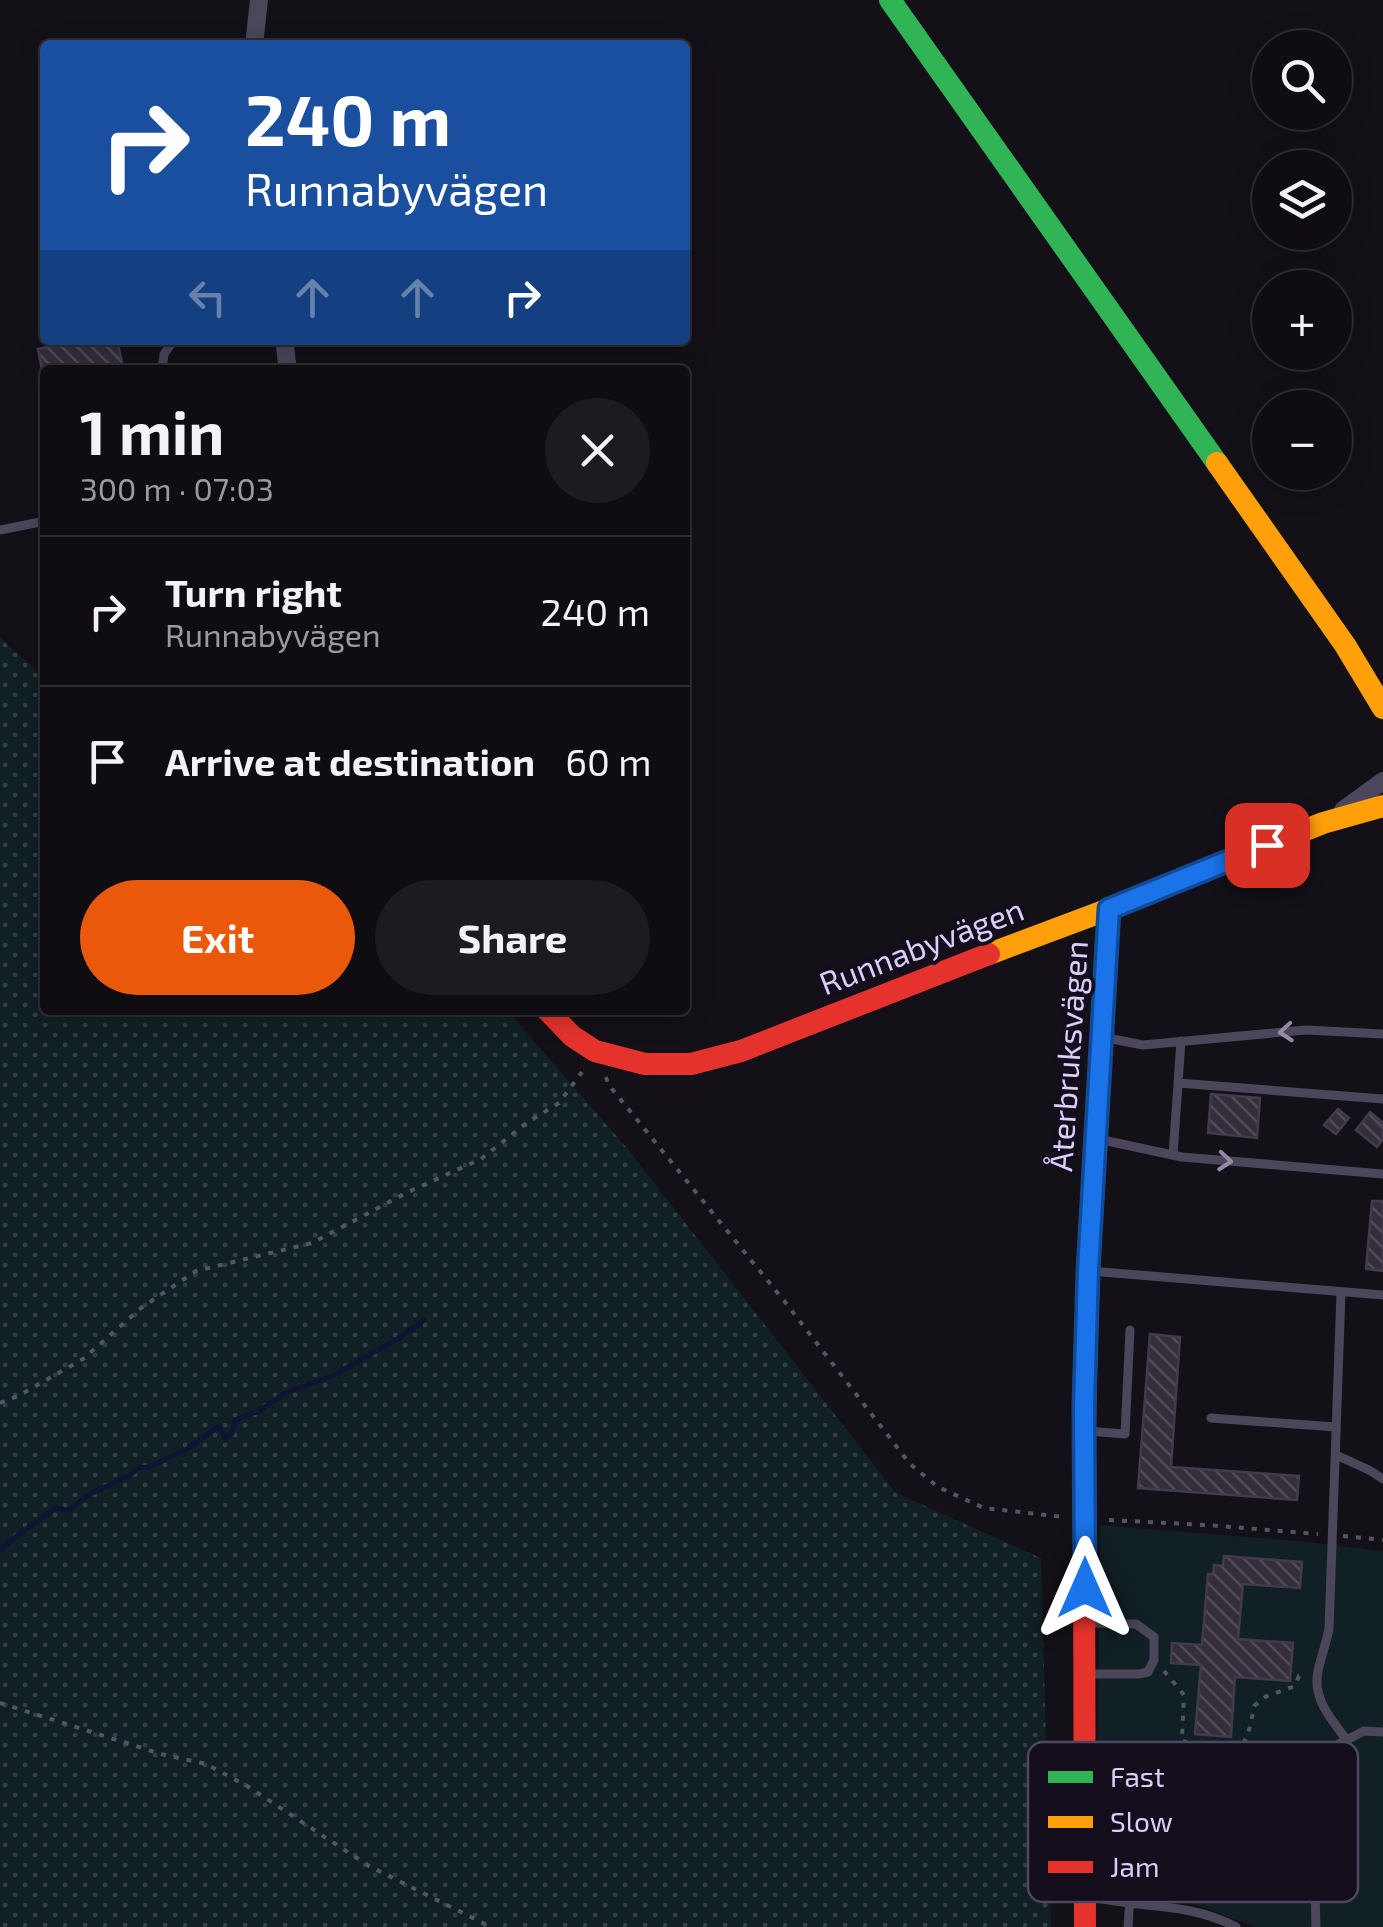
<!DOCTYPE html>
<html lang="en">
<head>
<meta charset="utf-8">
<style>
  body { margin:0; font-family:"Exo 2",sans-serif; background:#1d1a20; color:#f1f3f6; height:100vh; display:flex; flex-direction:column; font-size:38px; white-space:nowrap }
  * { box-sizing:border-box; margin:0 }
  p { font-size:32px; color:#9b9b9f }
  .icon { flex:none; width:55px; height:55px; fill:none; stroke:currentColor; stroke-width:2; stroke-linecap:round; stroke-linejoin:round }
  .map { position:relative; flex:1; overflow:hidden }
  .details { position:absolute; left:40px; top:365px; width:650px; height:650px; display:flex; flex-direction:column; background:#0f0c12; border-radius:10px; box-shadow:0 5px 25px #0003,0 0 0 2px #2f2c32 }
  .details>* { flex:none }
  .guide { position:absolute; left:40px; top:40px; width:650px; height:305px; border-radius:10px; box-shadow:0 5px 25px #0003,0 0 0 2px #2f2c32; background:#1a4fa0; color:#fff; overflow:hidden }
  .controls { position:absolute; left:1252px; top:30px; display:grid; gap:20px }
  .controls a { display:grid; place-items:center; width:100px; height:100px; border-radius:50%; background:#0f0c12; box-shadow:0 5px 25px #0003,0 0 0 2px #2f2c32; font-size:50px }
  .pin { position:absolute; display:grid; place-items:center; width:85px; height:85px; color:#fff; margin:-42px; border-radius:20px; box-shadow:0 5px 15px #0006 }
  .me { position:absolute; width:110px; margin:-55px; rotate:0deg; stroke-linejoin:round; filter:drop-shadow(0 0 8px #0008) }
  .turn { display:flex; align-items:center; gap:35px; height:210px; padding:0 40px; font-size:45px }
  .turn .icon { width:130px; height:130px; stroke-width:2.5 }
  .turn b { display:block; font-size:70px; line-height:85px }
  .lanes { display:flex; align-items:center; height:95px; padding:0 40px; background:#0003; justify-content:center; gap:50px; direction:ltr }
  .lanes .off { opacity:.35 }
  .round { display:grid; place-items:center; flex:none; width:105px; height:105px; border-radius:52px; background:#1d1a20 }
  .overview { display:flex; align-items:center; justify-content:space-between; height:170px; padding:0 40px }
  h1 { font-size:60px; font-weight:700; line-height:75px }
  .action { display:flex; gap:20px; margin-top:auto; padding:20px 40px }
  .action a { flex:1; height:115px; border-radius:60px; background:#ea580c; color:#fff; font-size:40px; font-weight:700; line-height:115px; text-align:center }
  .action a+a { background:#1d1a20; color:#f1f3f6 }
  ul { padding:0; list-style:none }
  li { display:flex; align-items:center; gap:30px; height:150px; padding:0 40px; border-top:2px solid #2f2c32 }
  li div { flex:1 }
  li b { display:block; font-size:38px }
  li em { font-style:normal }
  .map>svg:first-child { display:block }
  .grass { fill:url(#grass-dots) }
  .green { fill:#112024 }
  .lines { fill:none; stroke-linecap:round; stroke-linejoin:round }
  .stream { stroke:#0e1333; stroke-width:5 }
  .building { fill:url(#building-back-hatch); stroke:#423b4c; stroke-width:2.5 }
  .path { stroke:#505764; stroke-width:4; stroke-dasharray:5 8; stroke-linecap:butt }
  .lane { stroke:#4b4659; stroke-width:9 }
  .street { stroke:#4b4659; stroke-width:18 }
  .fast { stroke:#30b455; stroke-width:22 }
  .slow { stroke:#ff9f0a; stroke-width:22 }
  .jam { stroke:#e5322d; stroke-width:22 }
  .oneway { stroke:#948aaa }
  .route-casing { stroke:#114b97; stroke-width:25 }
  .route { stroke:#1a73e8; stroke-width:18 }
  .labels { text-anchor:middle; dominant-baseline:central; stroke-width:8; stroke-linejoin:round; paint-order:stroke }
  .street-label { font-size:32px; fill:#dccefa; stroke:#130d1c }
  .key { fill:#130d1c; stroke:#4f475f; stroke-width:2.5 }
  .key-label { font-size:28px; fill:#dccefa }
</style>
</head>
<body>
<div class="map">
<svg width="1383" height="1927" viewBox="0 0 1383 1927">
  <defs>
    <pattern id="grass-dots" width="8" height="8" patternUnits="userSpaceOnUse" patternTransform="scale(2.5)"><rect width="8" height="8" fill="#112024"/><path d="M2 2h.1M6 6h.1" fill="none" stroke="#333f45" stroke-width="1.8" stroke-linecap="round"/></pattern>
    <pattern id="building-back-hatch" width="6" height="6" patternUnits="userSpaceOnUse" patternTransform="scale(2.5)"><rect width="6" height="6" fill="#342e3b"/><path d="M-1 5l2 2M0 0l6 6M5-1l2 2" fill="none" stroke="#514b58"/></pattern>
  </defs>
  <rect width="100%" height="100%" fill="#141018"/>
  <!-- grass -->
  <path class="grass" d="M 0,638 L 45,678 L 45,1010 L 507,1010 L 626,1147 L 896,1493 L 1041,1558 L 1051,1927 L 0,1927 Z"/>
  <!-- green -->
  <path class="green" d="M 1100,1525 L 1298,1541 L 1383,1551 L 1383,1927 L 1256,1927 L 1165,1893 L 1096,1881 Z"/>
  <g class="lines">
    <!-- stream -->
    <path class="stream" d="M 0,1550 C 16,1534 37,1523 55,1508 L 68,1510 L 90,1494 L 129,1476 L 138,1468 L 149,1467 L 187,1449 L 219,1426 L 226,1439 L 232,1433 L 235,1420 L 259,1411 L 285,1393 L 332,1376 L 397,1339 L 424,1320"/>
  </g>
  <!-- building -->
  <path class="building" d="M 82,340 L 117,340 L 123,366 L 104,370 L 42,370 L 38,349 Z
    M 1211,1094 L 1260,1098 L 1257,1138 L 1208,1133 Z
    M 1338,1109 L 1349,1118 L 1336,1134 L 1324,1125 Z
    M 1370,1112 L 1383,1123 L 1383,1139 L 1377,1147 L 1356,1130 Z
    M 1372,1201 L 1383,1201 L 1383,1271 L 1366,1269 Z
    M 1150,1334 L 1180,1337 L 1171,1467 L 1299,1476 L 1297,1500 L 1138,1488 Z
    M 1224,1556 L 1302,1562 L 1300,1588 L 1243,1584 L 1238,1639 L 1293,1643 L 1290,1681 L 1235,1677 L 1231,1737 L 1195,1734 L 1201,1665 L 1171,1663 L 1172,1643 L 1202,1645 L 1208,1574 L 1213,1574 L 1214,1565 L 1223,1566 Z"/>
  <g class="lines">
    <!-- path -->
    <path class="path" d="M 606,1077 L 608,1084 L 785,1302 L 910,1464 L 938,1487 L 984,1508 L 1064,1517
      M 0,1403 L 18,1396 L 83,1359 L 141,1308 L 196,1271 L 312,1243 L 406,1193 L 481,1159 L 528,1122 L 559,1103 L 582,1072
      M 1109,1520 L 1207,1525 L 1318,1534
      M 1343,1536 L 1383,1540
      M 1164,1671 L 1184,1695 L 1181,1761 L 1182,1899
      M 0,1703 L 161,1754 L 206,1764 L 247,1786 L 369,1866 L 491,1927
      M 1183,1741 C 1232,1758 1245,1763 1254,1706 L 1265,1697 L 1295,1686 L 1299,1676 L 1303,1676"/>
    <!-- lane -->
    <path class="lane" d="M 162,370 L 164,354 L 174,340
      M 0,530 L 45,521
      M 1107,1038 L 1143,1045 L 1306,1030 L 1383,1034
      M 1178,1083 L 1383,1099
      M 1098,1139 L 1182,1157 L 1383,1174
      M 1173,1155 L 1181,1041
      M 1090,1271 L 1383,1295
      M 1341,1293 L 1329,1629 C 1326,1644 1321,1657 1318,1671 C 1312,1698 1331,1719 1346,1739
      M 1211,1418 L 1336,1427
      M 1087,1431 L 1125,1434 L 1130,1330
      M 1336,1455 L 1369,1470 L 1383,1479
      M 1088,1674 L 1139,1674 L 1148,1672 L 1154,1660 L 1154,1637 L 1136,1624 L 1090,1623
      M 1088,1751 L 1134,1772 L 1138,1778 L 1128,1927
      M 1088,1896 C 1138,1909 1187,1901 1236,1927
      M 1316,1927 L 1313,1824 L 1319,1784 L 1331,1748 L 1364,1731 L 1383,1732"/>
    <!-- street -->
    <path class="street" d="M 254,45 L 259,0
      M 284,340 L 288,370
      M 1343,810 L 1383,781"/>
    <!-- fast -->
    <path class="fast" d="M 890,0 L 1217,463
      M 1099,1074 L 1109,909"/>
    <!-- slow -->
    <path class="slow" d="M 1217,463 L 1345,645 L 1383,708
      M 989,954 L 1109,909 L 1323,823 L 1383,806
      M 1084,1541 C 1084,1385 1089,1230 1099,1074"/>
    <!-- jam -->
    <path class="jam" d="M 547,1010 L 572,1036 L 595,1051 L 645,1064 L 691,1064 L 741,1051 L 989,954
      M 1084,1541 L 1085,1927"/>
  </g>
  <!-- one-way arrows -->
  <defs><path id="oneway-chevron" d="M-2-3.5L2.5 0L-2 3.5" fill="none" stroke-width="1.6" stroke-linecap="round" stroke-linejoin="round" transform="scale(2.5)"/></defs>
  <g class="oneway">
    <use href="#oneway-chevron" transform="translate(1286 1032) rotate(175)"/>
    <use href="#oneway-chevron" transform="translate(1225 1161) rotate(5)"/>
  </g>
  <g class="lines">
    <defs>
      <path id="route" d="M 1085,1588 L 1084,1405 L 1088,1271 L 1109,909 L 1267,845"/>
    </defs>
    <!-- route casing -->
    <use href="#route" class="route-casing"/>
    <!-- route -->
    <use href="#route" class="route"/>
  </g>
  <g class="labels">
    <!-- street labels -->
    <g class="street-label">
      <text transform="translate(921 945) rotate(-21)">Runnabyvägen</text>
      <text transform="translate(1067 1056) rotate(-86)">Återbruksvägen</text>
    </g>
  </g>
  <!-- legend -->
  <rect x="1028" y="1742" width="330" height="160" rx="15" class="key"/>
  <rect x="1048" y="1771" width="45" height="12" fill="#30b455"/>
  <rect x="1048" y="1816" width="45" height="12" fill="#ff9f0a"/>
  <rect x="1048" y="1861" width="45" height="12" fill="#e5322d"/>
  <g class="key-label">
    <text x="1110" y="1787">Fast</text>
    <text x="1110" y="1832">Slow</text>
    <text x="1110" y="1877">Jam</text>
  </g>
</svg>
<div class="controls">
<a><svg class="icon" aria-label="search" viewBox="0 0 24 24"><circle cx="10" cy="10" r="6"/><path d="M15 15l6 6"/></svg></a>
<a><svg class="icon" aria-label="layers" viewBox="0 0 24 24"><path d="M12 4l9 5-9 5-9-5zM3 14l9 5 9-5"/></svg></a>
<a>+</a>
<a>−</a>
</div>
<div class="pin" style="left:1267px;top:845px;background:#d93025"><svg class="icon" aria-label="arrive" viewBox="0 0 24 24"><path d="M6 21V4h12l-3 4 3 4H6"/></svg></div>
<svg class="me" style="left:1085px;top:1588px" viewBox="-20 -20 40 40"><path d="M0-17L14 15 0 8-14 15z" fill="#1a73e8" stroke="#fff" stroke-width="4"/></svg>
<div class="guide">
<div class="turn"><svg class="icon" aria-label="right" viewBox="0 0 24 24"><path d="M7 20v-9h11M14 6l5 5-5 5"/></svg><div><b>240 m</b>Runnabyvägen</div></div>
<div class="lanes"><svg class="icon off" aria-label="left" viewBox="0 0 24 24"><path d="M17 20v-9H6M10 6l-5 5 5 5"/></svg><svg class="icon off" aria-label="ahead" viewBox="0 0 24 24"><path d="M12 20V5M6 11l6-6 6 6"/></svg><svg class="icon off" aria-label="ahead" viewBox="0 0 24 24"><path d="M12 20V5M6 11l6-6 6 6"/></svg><svg class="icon" aria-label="right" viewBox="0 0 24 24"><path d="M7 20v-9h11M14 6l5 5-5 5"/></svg></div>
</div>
<section class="details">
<div class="overview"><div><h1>1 min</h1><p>300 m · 07:03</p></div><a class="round"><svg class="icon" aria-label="close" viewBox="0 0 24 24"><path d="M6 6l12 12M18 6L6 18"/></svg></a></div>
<ul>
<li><svg class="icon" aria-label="right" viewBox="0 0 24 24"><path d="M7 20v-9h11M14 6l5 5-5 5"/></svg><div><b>Turn right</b><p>Runnabyvägen</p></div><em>240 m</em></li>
<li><svg class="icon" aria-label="arrive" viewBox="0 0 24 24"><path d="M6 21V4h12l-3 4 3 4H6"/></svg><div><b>Arrive at destination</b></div><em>60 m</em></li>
</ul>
<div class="action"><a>Exit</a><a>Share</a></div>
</section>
</div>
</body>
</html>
